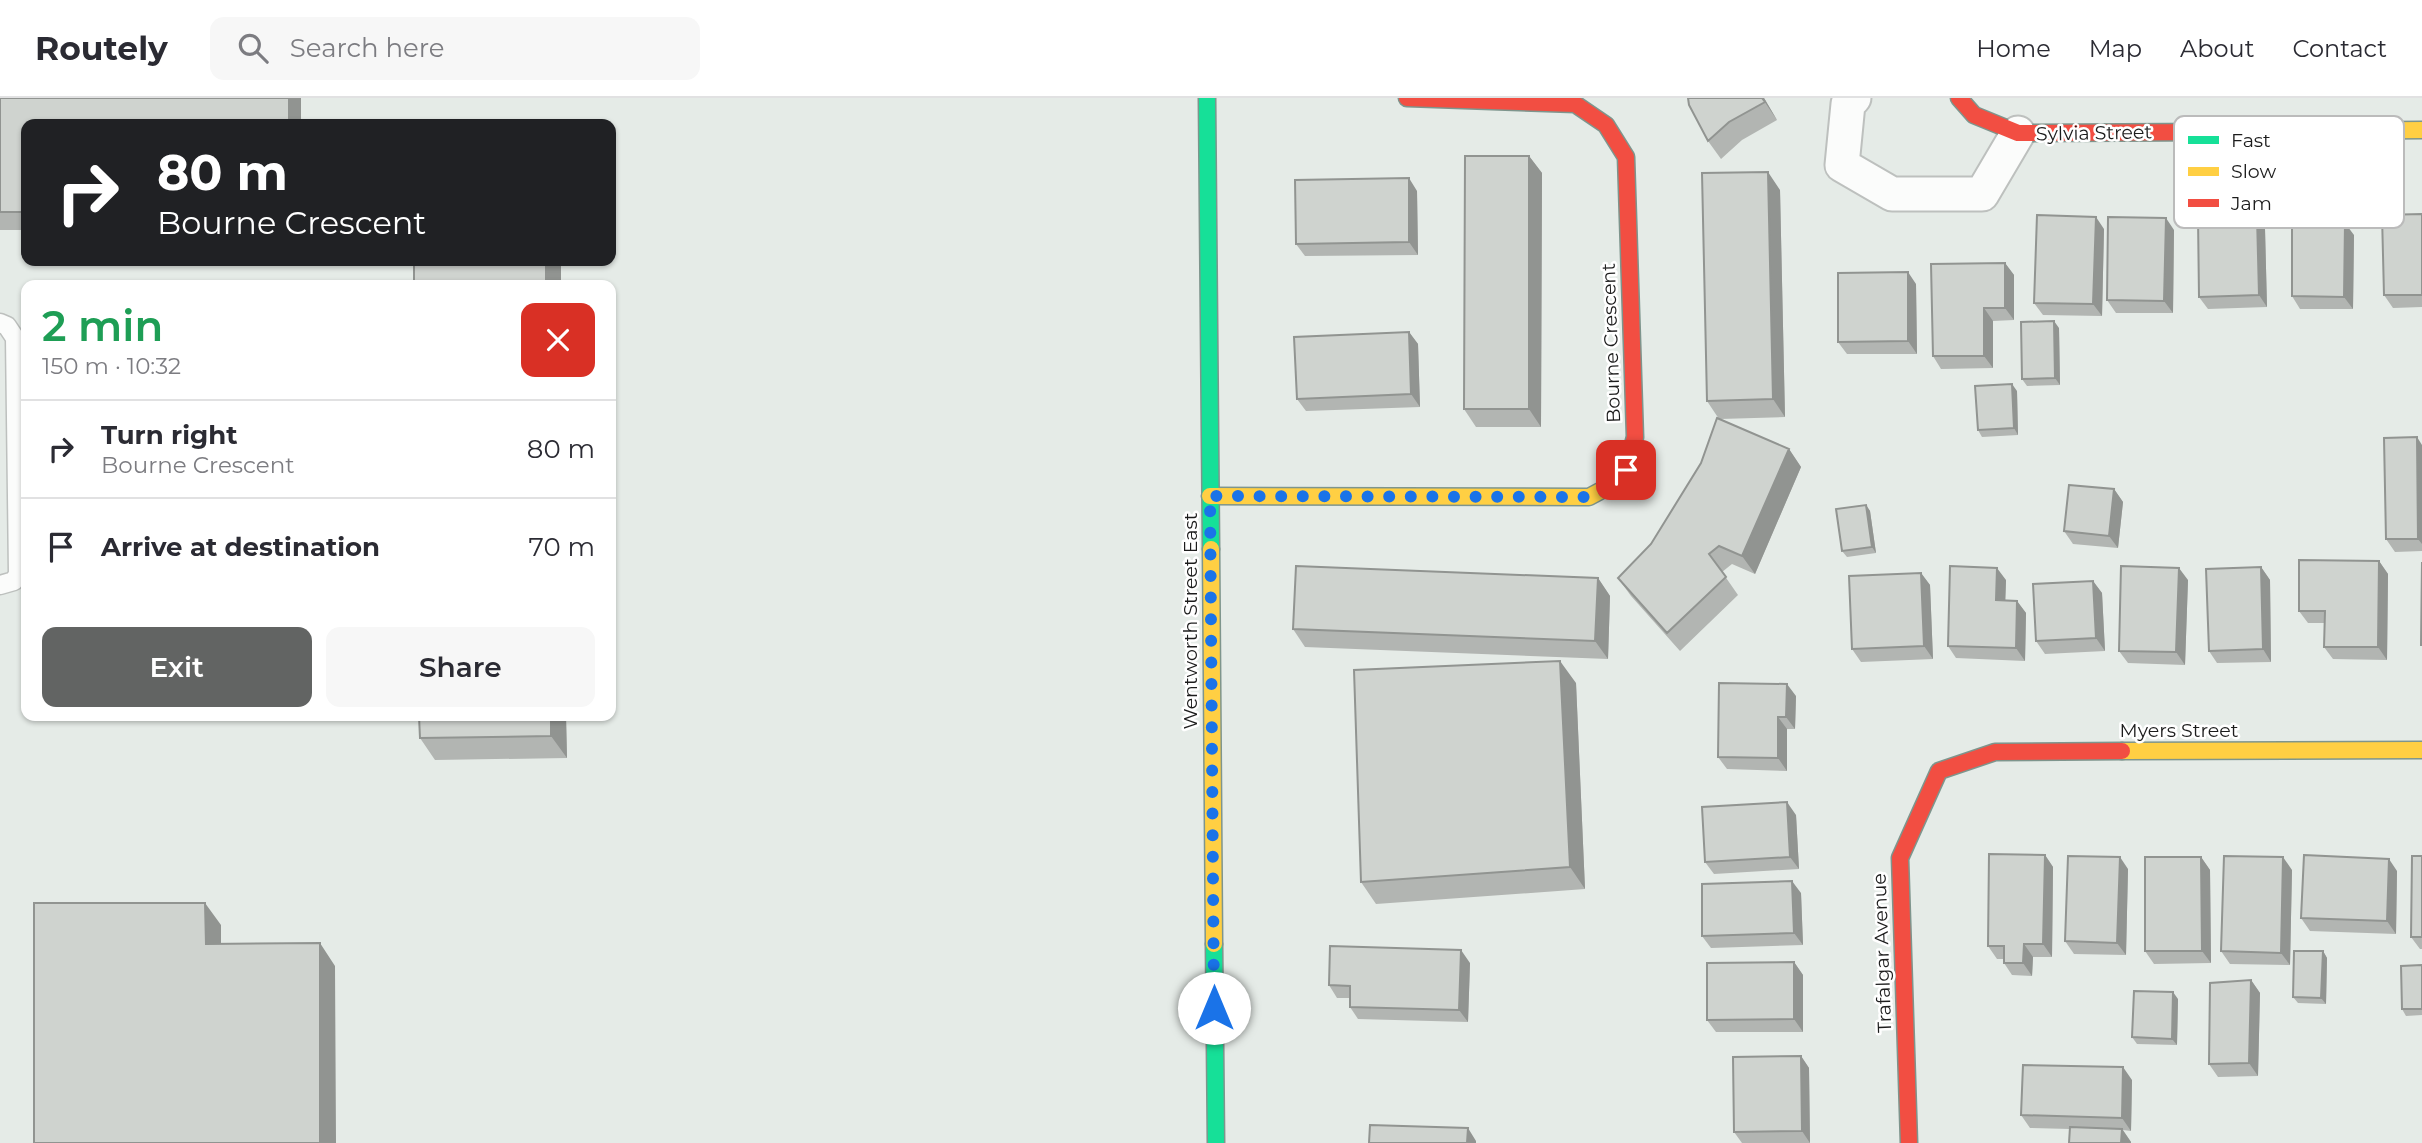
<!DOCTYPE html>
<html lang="en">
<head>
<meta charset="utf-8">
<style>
  body { margin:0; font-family:Montserrat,sans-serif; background:#f7f7f7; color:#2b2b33; height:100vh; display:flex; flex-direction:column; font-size:26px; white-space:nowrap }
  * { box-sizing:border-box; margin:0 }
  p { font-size:23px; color:#7c7c81 }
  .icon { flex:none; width:38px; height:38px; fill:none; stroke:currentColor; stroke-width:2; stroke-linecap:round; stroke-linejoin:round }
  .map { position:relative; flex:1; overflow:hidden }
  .side { position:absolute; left:21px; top:182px; width:595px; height:441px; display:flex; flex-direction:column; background:#fff; border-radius:14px; box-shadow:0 2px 5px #0004 }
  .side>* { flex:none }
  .hud { position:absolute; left:21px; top:21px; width:595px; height:147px; border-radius:14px; box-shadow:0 2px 5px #0004; background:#202124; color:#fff; overflow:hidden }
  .pin { position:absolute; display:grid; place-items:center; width:60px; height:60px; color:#fff; margin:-30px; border-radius:14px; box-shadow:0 4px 10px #0006 }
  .me { position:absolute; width:77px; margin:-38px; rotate:0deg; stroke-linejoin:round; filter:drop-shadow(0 0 5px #0008) }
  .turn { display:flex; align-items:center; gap:24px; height:147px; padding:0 21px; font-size:32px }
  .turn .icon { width:91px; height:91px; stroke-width:2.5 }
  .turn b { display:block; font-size:49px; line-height:60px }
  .round { display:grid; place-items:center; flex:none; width:74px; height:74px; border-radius:14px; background:#f7f7f7 }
  .head { display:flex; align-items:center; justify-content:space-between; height:119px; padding:0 21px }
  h1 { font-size:42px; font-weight:600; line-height:52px; color:#1e9e55 }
  .primary-button { display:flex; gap:14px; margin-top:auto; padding:14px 21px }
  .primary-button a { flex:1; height:80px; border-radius:14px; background:#626463; color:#fff; font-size:28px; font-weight:600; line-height:80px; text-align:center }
  .primary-button a+a { background:#f7f7f7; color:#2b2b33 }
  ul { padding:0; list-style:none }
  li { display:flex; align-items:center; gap:21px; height:98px; padding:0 21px; border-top:2px solid #e1e1e2 }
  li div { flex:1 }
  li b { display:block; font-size:26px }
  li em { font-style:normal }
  header { display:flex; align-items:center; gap:42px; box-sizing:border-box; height:98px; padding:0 35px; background:#fff; border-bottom:2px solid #e1e1e2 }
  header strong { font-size:33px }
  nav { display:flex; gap:38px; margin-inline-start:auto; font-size:24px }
  .search { width:490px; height:63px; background:#f7f7f7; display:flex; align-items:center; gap:18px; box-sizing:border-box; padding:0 24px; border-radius:14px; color:#7c7c81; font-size:26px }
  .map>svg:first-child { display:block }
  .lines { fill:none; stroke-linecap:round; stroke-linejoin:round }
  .lane-casing { stroke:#bdc0be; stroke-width:21 }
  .street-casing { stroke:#bdc0be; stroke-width:37 }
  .fast-casing { stroke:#7e958d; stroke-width:19 }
  .slow-casing { stroke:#7e958d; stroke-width:19 }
  .jam-casing { stroke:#7e958d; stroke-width:19 }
  .lane { stroke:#fbfcfb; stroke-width:18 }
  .street { stroke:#fbfcfb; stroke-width:33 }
  .fast { stroke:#16e098; stroke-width:16 }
  .slow { stroke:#ffcf43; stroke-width:16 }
  .jam { stroke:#f24e42; stroke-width:16 }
  .wall { fill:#b2b5b2 }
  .shaded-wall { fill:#919491 }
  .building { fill:#cfd3cf; stroke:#919491; stroke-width:2 }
  .route { stroke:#1a73e8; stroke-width:12; stroke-dasharray:0 21.6 }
  .labels { text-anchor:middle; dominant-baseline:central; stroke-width:5; stroke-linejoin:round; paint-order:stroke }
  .street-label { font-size:19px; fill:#1c1c1c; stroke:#fff }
  .key { fill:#fff; stroke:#bbb; stroke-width:2 }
  .key-label { font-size:19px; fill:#1c1c1c }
</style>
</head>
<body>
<header>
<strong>Routely</strong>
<div class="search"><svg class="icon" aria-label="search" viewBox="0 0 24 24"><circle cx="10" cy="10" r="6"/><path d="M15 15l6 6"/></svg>Search here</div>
<nav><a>Home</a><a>Map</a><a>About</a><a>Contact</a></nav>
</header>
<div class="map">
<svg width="2422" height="1045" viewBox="0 0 2422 1045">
  <rect width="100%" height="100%" fill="#e5ebe7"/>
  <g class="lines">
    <defs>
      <path id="lane" d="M 0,225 L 7,228 L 15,240 L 18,476 L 14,483 L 0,487"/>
      <path id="street" d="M 1854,0 L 1848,6 L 1842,67 L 1892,96 L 1982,96 L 2018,35"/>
      <path id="fast" d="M 1207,0 L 1211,451
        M 1214,846 L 1216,1045"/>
      <path id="slow" d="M 2211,34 L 2422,32
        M 1210,398 L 1589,399 L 1617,384 L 1629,362
        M 1211,451 L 1214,846
        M 2122,653 L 2422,652"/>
      <path id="jam" d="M 1407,0 L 1575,6 L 1606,27 L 1626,59 L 1635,339 L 1629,362
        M 1959,0 L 1974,17 L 2018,35 L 2211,34
        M 1909,1045 L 1900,760 L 1939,673 L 1995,654 L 2122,653"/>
    </defs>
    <!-- lane casing -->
    <use href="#lane" class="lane-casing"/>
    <!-- street casing -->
    <use href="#street" class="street-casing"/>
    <!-- fast casing -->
    <use href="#fast" class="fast-casing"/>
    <!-- slow casing -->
    <use href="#slow" class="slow-casing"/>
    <!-- jam casing -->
    <use href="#jam" class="jam-casing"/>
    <!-- lane -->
    <use href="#lane" class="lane"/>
    <!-- street -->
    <use href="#street" class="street"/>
    <!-- fast -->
    <use href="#fast" class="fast"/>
    <!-- slow -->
    <use href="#slow" class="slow"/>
    <!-- jam -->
    <use href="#jam" class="jam"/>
  </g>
  <!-- wall -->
  <path class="wall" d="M 0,0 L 301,0 L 301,26 L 26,26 L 26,132 L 0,132 Z
    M 1688,0 L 1764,0 L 1777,22 L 1742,42 L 1721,61 L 1708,43 Z
    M 1529,58 L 1542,75 L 1541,329 L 1476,329 L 1464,311 Z
    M 1780,92 L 1785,319 L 1720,321 L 1789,351 L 1801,369 L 1755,476 L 1732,466 L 1722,474 L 1738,497 L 1680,553 L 1631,498 L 1618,480 L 1651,446 L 1701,365 L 1719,321 L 1707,303 Z
    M 1417,93 L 1418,157 L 1305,158 L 1296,146 Z
    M 2422,116 L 2422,209 L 2393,210 L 2384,197 Z
    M 2104,131 L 2102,218 L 2043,217 L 2034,205 Z
    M 2265,131 L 2267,209 L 2208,211 L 2199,199 Z
    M 2174,132 L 2173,215 L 2116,215 L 2107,202 Z
    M 2354,137 L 2353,211 L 2300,211 L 2292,198 Z
    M 2005,165 L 2014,177 L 2014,222 L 1993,223 L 1993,270 L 1941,271 L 1933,258 Z
    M 1916,186 L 1917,256 L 1847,256 L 1838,244 Z
    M 2059,230 L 2060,287 L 2027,288 L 2022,281 Z
    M 1409,234 L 1418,246 L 1420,309 L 1306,313 L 1297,301 Z
    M 2017,293 L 2018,337 L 1982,339 L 1978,332 Z
    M 2422,347 L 2422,453 L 2395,454 L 2386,441 Z
    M 2114,391 L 2123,404 L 2118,450 L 2073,446 L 2064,433 Z
    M 1866,407 L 1870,413 L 1876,455 L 1847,459 L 1842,453 Z
    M 2379,463 L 2388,476 L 2387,562 L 2333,561 L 2324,549 L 2325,525 L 2308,525 L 2299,513 Z
    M 2261,469 L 2270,482 L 2271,564 L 2217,565 L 2209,553 Z
    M 1921,475 L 1930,487 L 1933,561 L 1861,564 L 1852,551 Z
    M 1598,480 L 1610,498 L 1608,561 L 1305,549 L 1293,531 Z
    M 2006,482 L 2005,502 L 2017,503 L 2026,515 L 2025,563 L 1956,560 L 1948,548 Z
    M 2188,482 L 2185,567 L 2128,565 L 2119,553 Z
    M 2093,483 L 2102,495 L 2105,553 L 2045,556 L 2036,543 Z
    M 1576,585 L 1585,791 L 1376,806 L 1361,784 Z
    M 1796,598 L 1795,631 L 1787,631 L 1787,673 L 1727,671 L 1718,659 Z
    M 419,618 L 566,618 L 567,660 L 435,662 L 420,640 Z
    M 1796,717 L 1799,771 L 1714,776 L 1705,764 Z
    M 2045,757 L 2053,769 L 2052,859 L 2033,859 L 2032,878 L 2012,877 L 2004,865 L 2004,861 L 1997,861 L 1988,848 Z
    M 2422,758 L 2422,851 L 2420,851 L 2411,839 Z
    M 2201,759 L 2210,772 L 2211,865 L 2154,866 L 2145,853 Z
    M 2128,771 L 2126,857 L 2074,856 L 2065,843 Z
    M 2292,772 L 2290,867 L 2230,866 L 2221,853 Z
    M 2397,773 L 2396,836 L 2310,833 L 2301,820 Z
    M 1801,795 L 1803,847 L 1711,850 L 1702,838 Z
    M 2323,853 L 2327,860 L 2326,906 L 2298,905 L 2293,899 Z
    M 1794,864 L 1803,877 L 1803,934 L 1716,934 L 1707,922 Z
    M 1470,865 L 1468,924 L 1358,921 L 1350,909 L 1350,900 L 1337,900 L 1329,887 Z
    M 2422,867 L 2422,917 L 2406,918 L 2402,911 Z
    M 2251,882 L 2260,895 L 2258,978 L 2218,979 L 2209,966 Z
    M 2178,901 L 2177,947 L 2137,946 L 2132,939 Z
    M 1801,958 L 1809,970 L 1810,1045 L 1742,1045 L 1734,1034 Z
    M 2132,982 L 2131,1033 L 2123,1032 L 2131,1044 L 2070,1031 L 2030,1030 L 2021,1017 Z"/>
  <!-- shaded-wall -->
  <path class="shaded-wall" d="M 289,0 L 301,0 L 301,26 L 289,26 Z
    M 1762,0 L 1764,0 L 1777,22 Z
    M 1529,58 L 1542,75 L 1541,329 L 1529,311 Z
    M 1768,74 L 1780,92 L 1785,319 L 1773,301 Z
    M 1409,80 L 1417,93 L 1418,157 L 1409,144 Z
    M 2257,118 L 2265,131 L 2267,209 L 2259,197 Z
    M 2096,119 L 2104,131 L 2102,218 L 2093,206 Z
    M 2166,120 L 2174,132 L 2173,215 L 2164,203 Z
    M 2345,125 L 2354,137 L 2353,211 L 2344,199 Z
    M 546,163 L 561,163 L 561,187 L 546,187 Z
    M 2005,165 L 2014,177 L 2014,222 L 2005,210 Z
    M 1908,174 L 1916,186 L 1917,256 L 1908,243 Z
    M 1984,210 L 1993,223 L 1993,270 L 1984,258 Z
    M 2054,223 L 2059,230 L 2060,287 L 2055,280 Z
    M 1409,234 L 1418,246 L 1420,309 L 1411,296 Z
    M 2012,286 L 2017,293 L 2018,337 L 2014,330 Z
    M 2417,339 L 2422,347 L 2422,446 L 2418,441 Z
    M 1789,351 L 1801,369 L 1755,476 L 1742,458 Z
    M 2114,391 L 2123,404 L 2118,450 L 2109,438 Z
    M 1866,407 L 1870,413 L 1876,455 L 1872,449 Z
    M 2379,463 L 2388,476 L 2387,562 L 2378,549 Z
    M 2261,469 L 2270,482 L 2271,564 L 2263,551 Z
    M 1997,470 L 2006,482 L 2005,514 L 1996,502 Z
    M 2179,470 L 2188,482 L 2185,567 L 2176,554 Z
    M 1921,475 L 1930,487 L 1933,561 L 1924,548 Z
    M 1598,480 L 1610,498 L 1608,561 L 1595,543 Z
    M 2093,483 L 2102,495 L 2105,553 L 2096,540 Z
    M 2017,503 L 2026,515 L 2025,563 L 2016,550 Z
    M 1560,563 L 1576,585 L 1585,791 L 1570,769 Z
    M 1787,586 L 1796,598 L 1795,631 L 1786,619 Z
    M 551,618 L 566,618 L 567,660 L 551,638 Z
    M 1778,619 L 1787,631 L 1787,673 L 1778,660 Z
    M 1787,704 L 1796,717 L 1799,771 L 1790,759 Z
    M 2045,757 L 2053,769 L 2052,859 L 2043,846 Z
    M 2120,759 L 2128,771 L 2126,857 L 2117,845 Z
    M 2201,759 L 2210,772 L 2211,865 L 2202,853 Z
    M 2283,759 L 2292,772 L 2290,867 L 2281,855 Z
    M 2389,761 L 2397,773 L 2396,836 L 2387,823 Z
    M 1792,783 L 1801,795 L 1803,847 L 1794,835 Z
    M 205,805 L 221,827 L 221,868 L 206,846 Z
    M 320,845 L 335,868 L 336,1045 L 320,1045 Z
    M 2024,846 L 2033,859 L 2032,878 L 2023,865 Z
    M 1461,852 L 1470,865 L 1468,924 L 1459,912 Z
    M 2323,853 L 2327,860 L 2326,906 L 2321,900 Z
    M 1794,864 L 1803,877 L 1803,934 L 1794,921 Z
    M 2251,882 L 2260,895 L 2258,978 L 2249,965 Z
    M 2173,894 L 2178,901 L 2177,947 L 2172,941 Z
    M 1801,958 L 1809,970 L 1810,1045 L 1802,1033 Z
    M 2123,969 L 2132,982 L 2131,1033 L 2122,1020 Z
    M 1468,1030 L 1476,1043 L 1476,1045 L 1467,1045 Z
    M 2122,1031 L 2131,1044 L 2131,1045 L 2121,1045 Z"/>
  <!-- building -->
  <path class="building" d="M 0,0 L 289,0 L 289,26 L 26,26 L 26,114 L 0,114 Z
    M 1688,0 L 1762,0 L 1765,4 L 1729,24 L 1708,43 L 1689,7 Z
    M 1465,58 L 1529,58 L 1529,311 L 1464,311 Z
    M 1768,74 L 1773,301 L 1707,303 L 1702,75 Z
    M 1409,80 L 1409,144 L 1296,146 L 1295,82 Z
    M 2422,116 L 2422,197 L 2384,197 L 2382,117 Z
    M 2037,117 L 2096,119 L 2093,206 L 2034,205 Z
    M 2257,118 L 2259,197 L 2199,199 L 2198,119 Z
    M 2108,119 L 2166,120 L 2164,203 L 2107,202 Z
    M 2292,124 L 2345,125 L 2344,199 L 2292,198 Z
    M 414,163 L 546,163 L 546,187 L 414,187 Z
    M 2005,165 L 2005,210 L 1984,210 L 1984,258 L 1933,258 L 1931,166 Z
    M 1908,174 L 1908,243 L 1838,244 L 1838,175 Z
    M 2054,223 L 2055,280 L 2022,281 L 2021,224 Z
    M 1409,234 L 1411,296 L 1297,301 L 1294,239 Z
    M 2012,286 L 2014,330 L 1978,332 L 1975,288 Z
    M 1717,320 L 1789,351 L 1742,458 L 1719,448 L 1709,456 L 1726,479 L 1667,535 L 1618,480 L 1651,446 L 1701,365 Z
    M 2417,339 L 2418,441 L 2386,441 L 2384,340 Z
    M 2069,387 L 2114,391 L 2109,438 L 2064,433 Z
    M 1866,407 L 1872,449 L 1842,453 L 1836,411 Z
    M 2299,462 L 2379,463 L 2378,549 L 2324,549 L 2325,513 L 2299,513 Z
    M 2422,464 L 2422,547 L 2421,547 Z
    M 1296,468 L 1598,480 L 1595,543 L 1293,531 Z
    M 1950,468 L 1997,470 L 1996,502 L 2017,503 L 2016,550 L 1948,548 Z
    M 2121,468 L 2179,470 L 2176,554 L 2119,553 Z
    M 2261,469 L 2263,551 L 2209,553 L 2206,471 Z
    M 1921,475 L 1924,548 L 1852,551 L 1849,478 Z
    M 2093,483 L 2096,540 L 2036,543 L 2033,486 Z
    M 1560,563 L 1570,769 L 1361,784 L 1354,572 Z
    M 1719,585 L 1787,586 L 1786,619 L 1778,619 L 1778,660 L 1718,659 Z
    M 419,618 L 551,618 L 551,638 L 420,640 Z
    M 1787,704 L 1790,759 L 1705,764 L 1702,709 Z
    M 1989,756 L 2045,757 L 2043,846 L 2024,846 L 2023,865 L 2004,865 L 2004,848 L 1988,848 Z
    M 2304,757 L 2389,761 L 2387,823 L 2301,820 Z
    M 2068,758 L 2120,759 L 2117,845 L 2065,843 Z
    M 2224,758 L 2283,759 L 2281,855 L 2221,853 Z
    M 2412,758 L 2422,758 L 2422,839 L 2411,839 Z
    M 2145,759 L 2201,759 L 2202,853 L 2145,853 Z
    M 1792,783 L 1794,835 L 1702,838 L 1702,786 Z
    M 34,805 L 205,805 L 206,846 L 320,845 L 320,1045 L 34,1045 Z
    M 1330,848 L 1461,852 L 1459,912 L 1350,909 L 1350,888 L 1329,887 Z
    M 2294,853 L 2323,853 L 2321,900 L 2293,899 Z
    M 1794,864 L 1794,921 L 1707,922 L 1707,865 Z
    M 2422,867 L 2422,911 L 2402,911 L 2401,868 Z
    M 2251,882 L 2249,965 L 2209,966 L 2210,885 Z
    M 2134,893 L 2173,894 L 2172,941 L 2132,939 Z
    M 1801,958 L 1802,1033 L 1734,1034 L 1733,959 Z
    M 2023,967 L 2123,969 L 2122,1020 L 2021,1017 Z
    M 1370,1027 L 1468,1030 L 1467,1045 L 1369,1045 Z
    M 2070,1029 L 2122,1031 L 2121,1045 L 2069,1045 Z"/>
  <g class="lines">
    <!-- route -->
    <path class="route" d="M 1214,910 L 1210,398 L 1589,399 L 1609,392 L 1626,372"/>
  </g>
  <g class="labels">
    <!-- street labels -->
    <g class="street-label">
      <text transform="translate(2094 35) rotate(-1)">Sylvia Street</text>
      <text transform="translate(1611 245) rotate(-92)">Bourne Crescent</text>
      <text transform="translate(1190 523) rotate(-90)">Wentworth Street East</text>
      <text x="2179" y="632">Myers Street</text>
      <text transform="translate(1882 855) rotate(-92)">Trafalgar Avenue</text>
    </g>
  </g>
  <!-- legend -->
  <rect x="2174" y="18" width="230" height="112" rx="10" class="key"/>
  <rect x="2188" y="38" width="31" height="8" fill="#16e098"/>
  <rect x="2188" y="69" width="31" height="9" fill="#ffcf43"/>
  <rect x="2188" y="101" width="31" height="8" fill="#f24e42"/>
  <g class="key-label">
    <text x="2231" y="49">Fast</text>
    <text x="2231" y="80">Slow</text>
    <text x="2231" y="112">Jam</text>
  </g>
</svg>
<div class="pin" style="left:1626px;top:372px;background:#d93025"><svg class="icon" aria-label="arrive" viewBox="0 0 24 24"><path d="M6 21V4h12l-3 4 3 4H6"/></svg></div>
<svg class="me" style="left:1214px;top:910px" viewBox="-20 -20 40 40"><circle r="19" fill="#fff"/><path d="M0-13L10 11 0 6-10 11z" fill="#1a73e8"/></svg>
<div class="hud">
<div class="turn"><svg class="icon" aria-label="right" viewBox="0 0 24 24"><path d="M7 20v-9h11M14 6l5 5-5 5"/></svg><div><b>80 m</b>Bourne Crescent</div></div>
</div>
<section class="side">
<div class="head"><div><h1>2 min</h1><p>150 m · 10:32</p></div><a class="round" style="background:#d93025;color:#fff"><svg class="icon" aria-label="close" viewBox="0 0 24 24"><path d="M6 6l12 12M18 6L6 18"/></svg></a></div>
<ul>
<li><svg class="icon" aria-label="right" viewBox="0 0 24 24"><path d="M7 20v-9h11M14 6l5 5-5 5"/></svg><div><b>Turn right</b><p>Bourne Crescent</p></div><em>80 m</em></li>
<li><svg class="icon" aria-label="arrive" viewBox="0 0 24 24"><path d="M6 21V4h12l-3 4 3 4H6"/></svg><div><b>Arrive at destination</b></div><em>70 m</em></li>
</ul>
<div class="primary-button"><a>Exit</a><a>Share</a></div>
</section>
</div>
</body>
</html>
